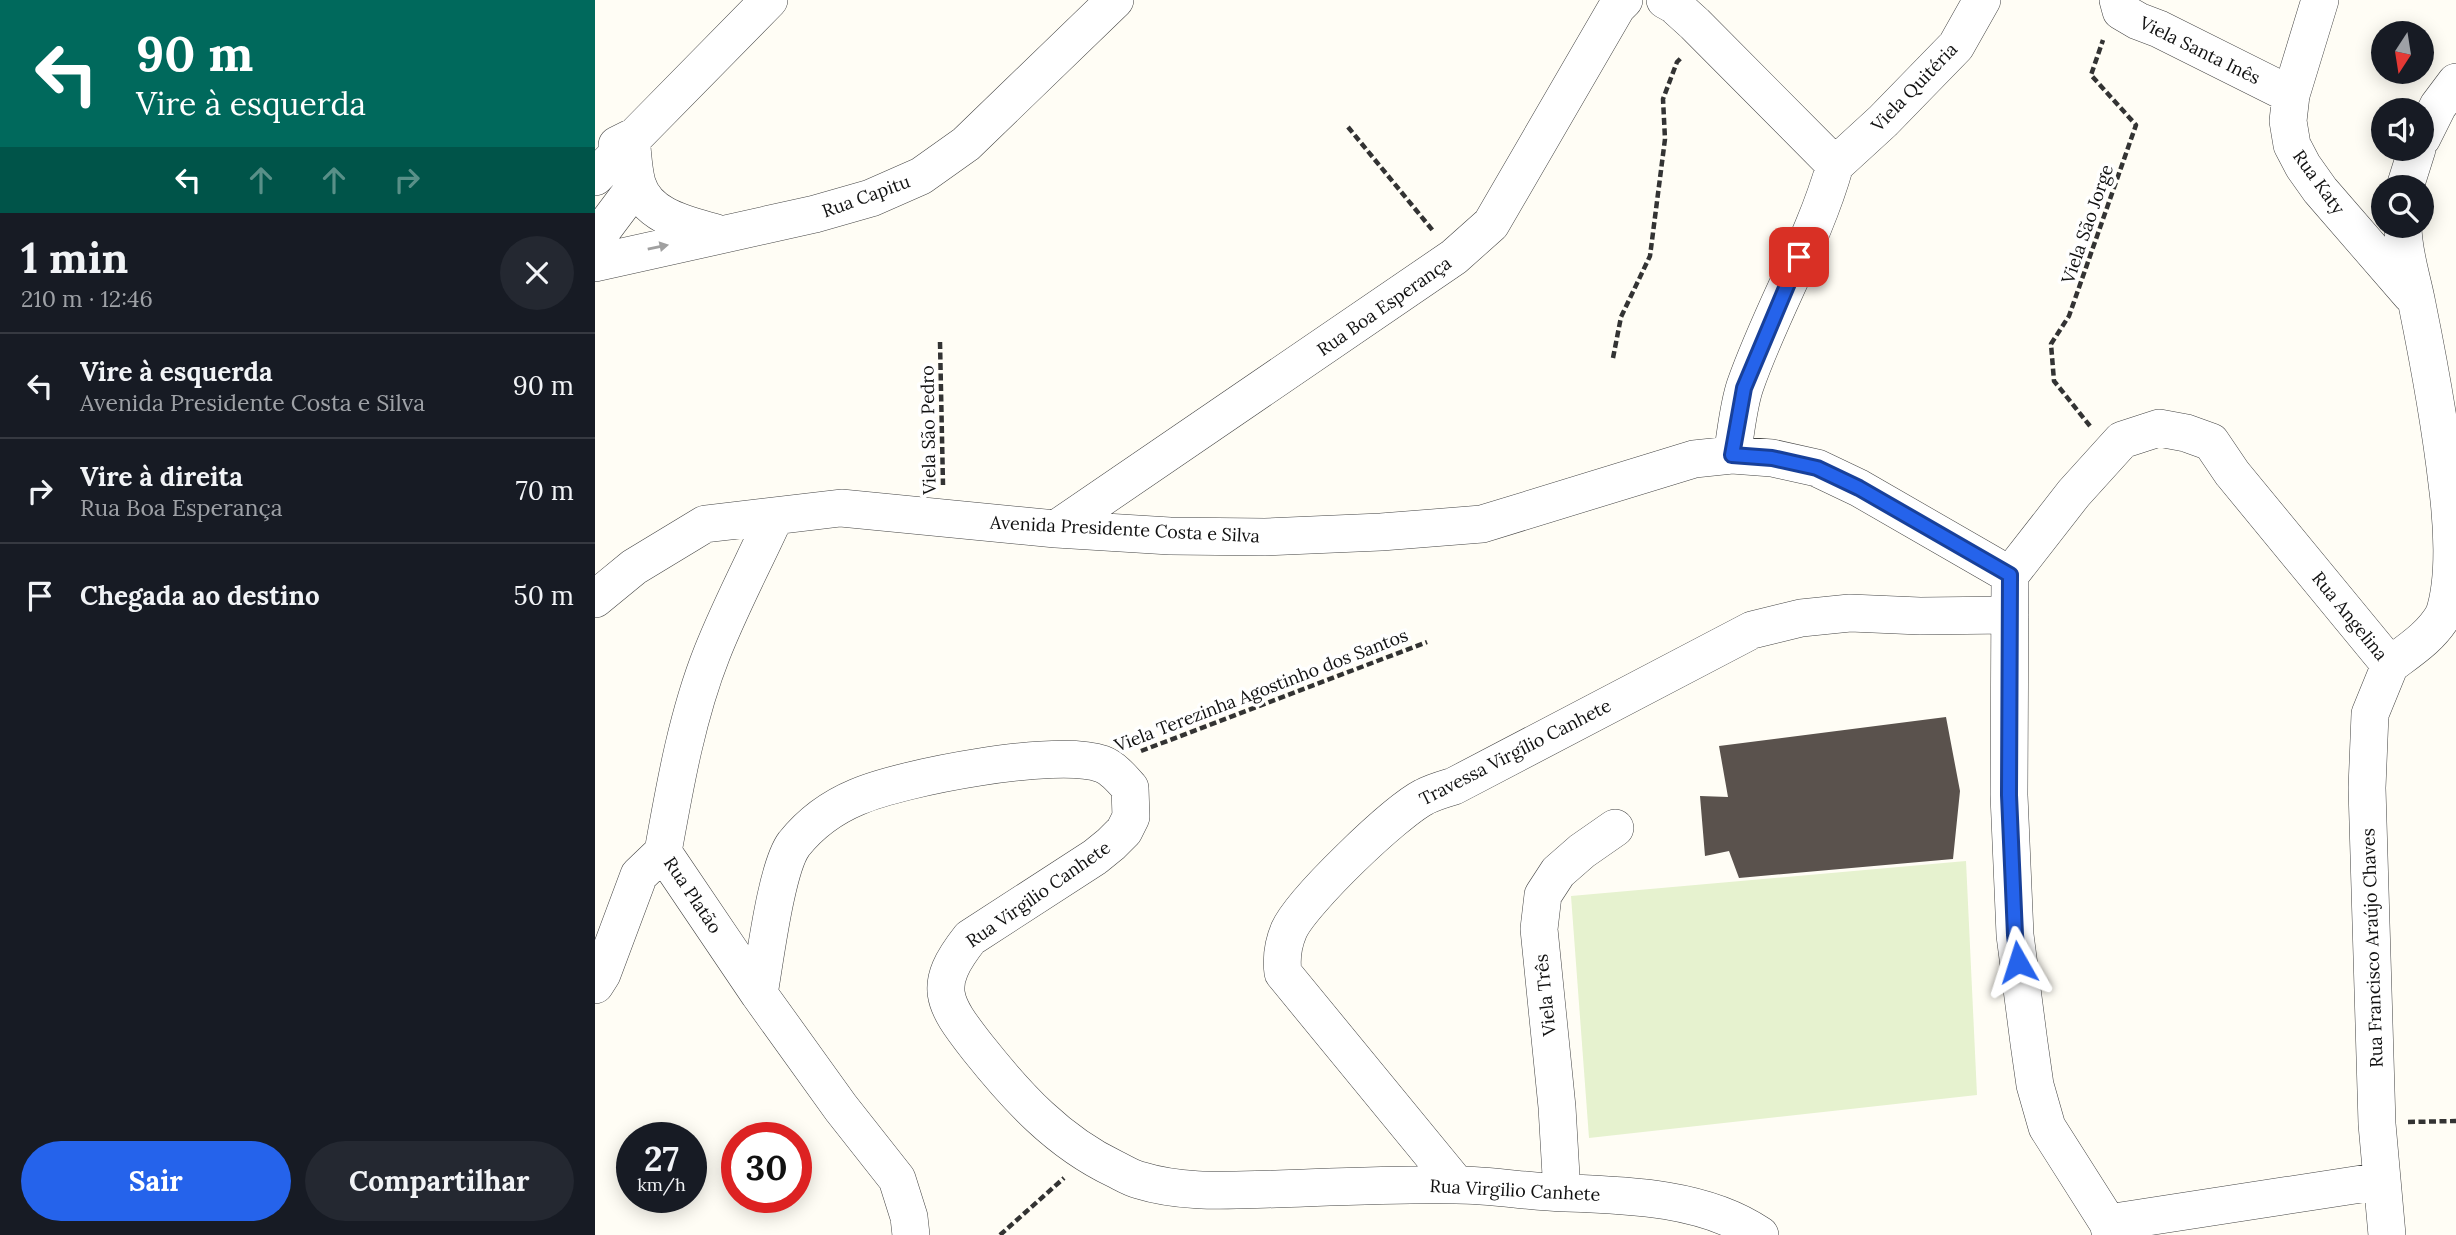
<!DOCTYPE html>
<html lang="pt">
<head>
<meta charset="utf-8">
<style>
  body { margin:0; font-family:Lora,serif; background:#242831; color:#f1f3f6; height:100vh; display:flex; flex-direction:column; font-size:26px; white-space:nowrap }
  * { box-sizing:border-box; margin:0 }
  p { font-size:23px; color:#9ea1a6 }
  .icon { flex:none; width:38px; height:38px; fill:none; stroke:currentColor; stroke-width:2; stroke-linecap:round; stroke-linejoin:round }
  .map { position:relative; flex:1; overflow:hidden }
  .sheet { display:flex; flex-direction:column; background:#171b24; width:595px }
  .sheet>* { flex:none }
  .banner { background:#00695c; color:#fff; overflow:hidden }
  .needle { width:46px; rotate:192deg }
  .controls { position:absolute; left:1776px; top:21px; display:grid; gap:14px }
  .controls a { display:grid; place-items:center; width:63px; height:63px; border-radius:50%; background:#171b24; box-shadow:0 4px 18px #0003; font-size:35px }
  .speed { position:absolute; left:21px; top:1122px; display:flex; gap:14px; font-size:35px; font-weight:700; text-align:center }
  .speed>* { display:grid; place-content:center; width:91px; height:91px; border-radius:50%; background:#171b24; box-shadow:0 4px 18px #0003; line-height:1 }
  .speed small { font-size:18px; font-weight:400 }
  .speed .limit { border:10px solid #d22; background:#fff; color:#111 }
  .pin { position:absolute; display:grid; place-items:center; width:60px; height:60px; color:#fff; margin:-30px; border-radius:14px; box-shadow:0 4px 10px #0006 }
  .me { position:absolute; width:77px; margin:-38px; rotate:354deg; stroke-linejoin:round; filter:drop-shadow(0 0 5px #0008) }
  .turn { display:flex; align-items:center; gap:24px; height:147px; padding:0 21px; font-size:32px }
  .turn .icon { width:91px; height:91px; stroke-width:2.5 }
  .turn b { display:block; font-size:49px; line-height:60px }
  .lanes { display:flex; align-items:center; height:66px; padding:0 21px; background:#0003; justify-content:center; gap:35px; direction:ltr }
  .lanes .off { opacity:.35 }
  .round { display:grid; place-items:center; flex:none; width:74px; height:74px; border-radius:37px; background:#242831 }
  .headline { display:flex; align-items:center; justify-content:space-between; height:119px; padding:0 21px }
  h1 { font-size:42px; font-weight:800; line-height:52px }
  .action { display:flex; gap:14px; margin-top:auto; padding:14px 21px }
  .action a { flex:1; height:80px; border-radius:42px; background:#2563eb; color:#fff; font-size:28px; font-weight:800; line-height:80px; text-align:center }
  .action a+a { background:#242831; color:#f1f3f6 }
  ul { padding:0; list-style:none }
  li { display:flex; align-items:center; gap:21px; height:105px; padding:0 21px; border-top:2px solid #363941 }
  li div { flex:1 }
  li b { display:block; font-size:26px }
  li em { font-style:normal }
  main { display:flex; flex:1; min-height:0 }
  .map>svg:first-child { display:block }
  .pitch { fill:#e6f2cf }
  .building { fill:#5a524d }
  .lines { fill:none; stroke-linecap:round; stroke-linejoin:round }
  .minor-casing { stroke:#444; stroke-width:38 }
  .path { stroke:#333; stroke-width:4.5; stroke-dasharray:7 3.5; stroke-linecap:butt }
  .minor { stroke:#fff; stroke-width:37 }
  .oneway { fill:#a0a0a0 }
  .route-casing { stroke:#184099; stroke-width:18 }
  .route { stroke:#2563eb; stroke-width:12 }
  .labels { text-anchor:middle; dominant-baseline:central; stroke-width:7; stroke-linejoin:round; paint-order:stroke }
  .street-label { font-size:18px; fill:#111; stroke:#fff }
</style>
</head>
<body>
<main>
<section class="sheet">
<div class="banner">
<div class="turn"><svg class="icon" aria-label="left" viewBox="0 0 24 24"><path d="M17 20v-9H6M10 6l-5 5 5 5"/></svg><div><b>90 m</b>Vire à esquerda</div></div>
<div class="lanes"><svg class="icon" aria-label="left" viewBox="0 0 24 24"><path d="M17 20v-9H6M10 6l-5 5 5 5"/></svg><svg class="icon off" aria-label="ahead" viewBox="0 0 24 24"><path d="M12 20V5M6 11l6-6 6 6"/></svg><svg class="icon off" aria-label="ahead" viewBox="0 0 24 24"><path d="M12 20V5M6 11l6-6 6 6"/></svg><svg class="icon off" aria-label="right" viewBox="0 0 24 24"><path d="M7 20v-9h11M14 6l5 5-5 5"/></svg></div>
</div>
<div class="headline"><div><h1>1 min</h1><p>210 m · 12:46</p></div><a class="round"><svg class="icon" aria-label="close" viewBox="0 0 24 24"><path d="M6 6l12 12M18 6L6 18"/></svg></a></div>
<ul>
<li><svg class="icon" aria-label="left" viewBox="0 0 24 24"><path d="M17 20v-9H6M10 6l-5 5 5 5"/></svg><div><b>Vire à esquerda</b><p>Avenida Presidente Costa e Silva</p></div><em>90 m</em></li>
<li><svg class="icon" aria-label="right" viewBox="0 0 24 24"><path d="M7 20v-9h11M14 6l5 5-5 5"/></svg><div><b>Vire à direita</b><p>Rua Boa Esperança</p></div><em>70 m</em></li>
<li><svg class="icon" aria-label="arrive" viewBox="0 0 24 24"><path d="M6 21V4h12l-3 4 3 4H6"/></svg><div><b>Chegada ao destino</b></div><em>50 m</em></li>
</ul>
<div class="action"><a>Sair</a><a>Compartilhar</a></div>
</section>
<div class="map">
<svg width="1861" height="1235" viewBox="0 0 1861 1235">
  <rect width="100%" height="100%" fill="#fffdf5"/>
  <!-- pitch -->
  <path class="pitch" d="M 1371,861 L 1382,1095 L 994,1138 L 976,896 Z"/>
  <!-- building -->
  <path class="building" d="M 1351,717 L 1365,791 L 1358,859 L 1144,878 L 1134,851 L 1110,856 L 1105,796 L 1133,797 L 1124,746 Z"/>
  <g class="lines">
    <defs>
      <path id="minor" d="M 1070,0 L 1079,5 L 1100,24 L 1240,165 C 1219,240 1176,311 1150,386 C 1143,407 1141,433 1137,455
        M 1523,0 L 1526,11 L 1543,21 L 1564,29 L 1696,95
        M 1725,0 L 1696,95 L 1693,121 L 1697,145 L 1708,166 L 1725,190 L 1816,295
        M 1827,138 L 1843,106 L 1861,82
        M 22,145 L 36,138 C 38,153 38,169 42,183 C 52,218 95,225 125,234
        M 1240,165 L 1288,121 L 1361,46 L 1387,0
        M 0,177 L 174,0
        M 1810,187 L 1822,149
        M 0,240 L 42,184
        M 0,263 L 220,214 L 276,198 L 326,176 L 371,144 L 520,0
        M 180,516 C 159,562 135,607 117,653 C 92,716 80,785 68,852 L 164,994 L 246,1108 L 302,1179 L 314,1217 L 316,1235
        M 461,529 L 859,257 L 896,224 L 1022,7 L 1029,0
        M 1415,575 L 1479,493 L 1527,440 L 1564,428 L 1591,433 L 1616,442 L 1637,473 L 1795,665 C 1815,650 1837,636 1849,614 C 1861,578 1857,521 1852,483 C 1845,423 1834,363 1822,304 C 1817,277 1808,253 1808,226
        M 0,599 L 39,567 L 110,524 L 246,508 L 461,529 L 575,536 L 670,537 L 786,532 L 887,524 L 1099,459 L 1137,455 L 1177,458 L 1222,468 L 1264,488 L 1415,575 L 1414,795 L 1420,935 L 1434,1043 L 1440,1085 L 1452,1127 L 1513,1223 L 1516,1235
        M 0,985 L 7,974 L 44,875 L 68,852
        M 164,994 C 170,961 181,868 199,844 C 215,824 238,807 262,797 C 308,777 462,748 507,764 C 518,768 528,780 535,788 L 536,817 L 529,831 L 516,844 L 500,857 L 375,938 C 337,986 347,1002 383,1048 C 422,1097 463,1142 520,1169 C 528,1173 536,1178 544,1180 C 589,1194 635,1190 681,1189 C 740,1187 801,1184 861,1185 C 898,1185 934,1192 971,1193 C 1035,1195 1111,1198 1165,1235
        M 862,1185 L 688,973 C 686,958 688,944 694,930 C 707,901 800,812 829,797 C 838,792 849,789 859,786 L 1157,630 L 1206,618 L 1255,613 L 1325,616 L 1415,615
        M 967,1193 L 962,1107 L 944,929 L 948,895 L 963,872 L 987,851 L 1020,828
        M 1513,1223 L 1786,1181
        M 1792,1235 L 1782,1124 L 1772,788 L 1775,714 L 1795,665"/>
    </defs>
    <!-- minor casing -->
    <use href="#minor" class="minor-casing"/>
    <!-- path -->
    <path class="path" d="M 753,127 L 839,232
      M 345,342 L 348,485
      M 1018,358 L 1026,317 L 1055,256 L 1070,139 L 1068,99 L 1082,62 L 1087,57
      M 1495,426 L 1459,381 L 1456,344 L 1474,316 L 1541,125 L 1496,75 L 1508,40
      M 546,751 L 832,642
      M 1813,1122 L 1861,1121
      M 405,1235 L 469,1178"/>
    <!-- minor -->
    <use href="#minor" class="minor"/>
  </g>
  <!-- one-way arrows -->
  <defs><path id="oneway-solid" d="M-6-.8H1V-3.2L6.5 0L1 3.2V.8H-6Z" transform="scale(1.75)"/></defs>
  <use class="oneway" href="#oneway-solid" transform="translate(63 247) rotate(-12)"/>
  <g class="lines">
    <defs>
      <path id="route" d="M 1204,257 L 1149,388 L 1137,455 L 1177,458 L 1222,468 L 1264,488 L 1415,575 L 1414,795 L 1420,935 L 1423,962"/>
    </defs>
    <!-- route casing -->
    <use href="#route" class="route-casing"/>
    <!-- route -->
    <use href="#route" class="route"/>
  </g>
  <g class="labels">
    <!-- street labels -->
    <g class="street-label">
      <text transform="translate(1605 50) rotate(26)">Viela Santa Inês</text>
      <text transform="translate(1319 87) rotate(-46)">Viela Quitéria</text>
      <text transform="translate(1724 182) rotate(54)">Rua Katy</text>
      <text transform="translate(271 196) rotate(-20)">Rua Capitu</text>
      <text transform="translate(1492 224) rotate(-71)">Viela São Jorge</text>
      <text transform="translate(789 306) rotate(-35)">Rua Boa Esperança</text>
      <text transform="translate(333 430) rotate(-91)">Viela São Pedro</text>
      <text transform="translate(530 529) rotate(3)">Avenida Presidente Costa e Silva</text>
      <text transform="translate(1755 616) rotate(51)">Rua Angelina</text>
      <text transform="translate(666 690) rotate(-21)">Viela Terezinha Agostinho dos Santos</text>
      <text transform="translate(920 752) rotate(-27)">Travessa Virgílio Canhete</text>
      <text transform="translate(443 894) rotate(-35)">Rua Virgilio Canhete</text>
      <text transform="translate(98 895) rotate(56)">Rua Platão</text>
      <text transform="translate(1777 948) rotate(-92)">Rua Francisco Araújo Chaves</text>
      <text transform="translate(950 995) rotate(-96)">Viela Três</text>
      <text transform="translate(920 1190) rotate(3)">Rua Virgilio Canhete</text>
    </g>
  </g>
</svg>
<div class="controls">
<a><svg class="needle" viewBox="-14 -14 28 28"><path d="M0-13l5 13h-10z" fill="#e53935"/><path d="M0 13l5-13h-10z" fill="#9ea1a6"/></svg></a>
<a><svg class="icon" aria-label="sound" viewBox="0 0 24 24"><path d="M4 9h4l5-4v14l-5-4H4zM17 9q2 3 0 6"/></svg></a>
<a><svg class="icon" aria-label="search" viewBox="0 0 24 24"><circle cx="10" cy="10" r="6"/><path d="M15 15l6 6"/></svg></a>
</div>
<div class="speed"><div>27<small>km/h</small></div><div class="limit">30</div></div>
<div class="pin" style="left:1204px;top:257px;background:#d93025"><svg class="icon" aria-label="arrive" viewBox="0 0 24 24"><path d="M6 21V4h12l-3 4 3 4H6"/></svg></div>
<svg class="me" style="left:1423px;top:962px" viewBox="-20 -20 40 40"><path d="M0-17L14 15 0 8-14 15z" fill="#2563eb" stroke="#fff" stroke-width="4"/></svg>
</div>
</main>
</body>
</html>
